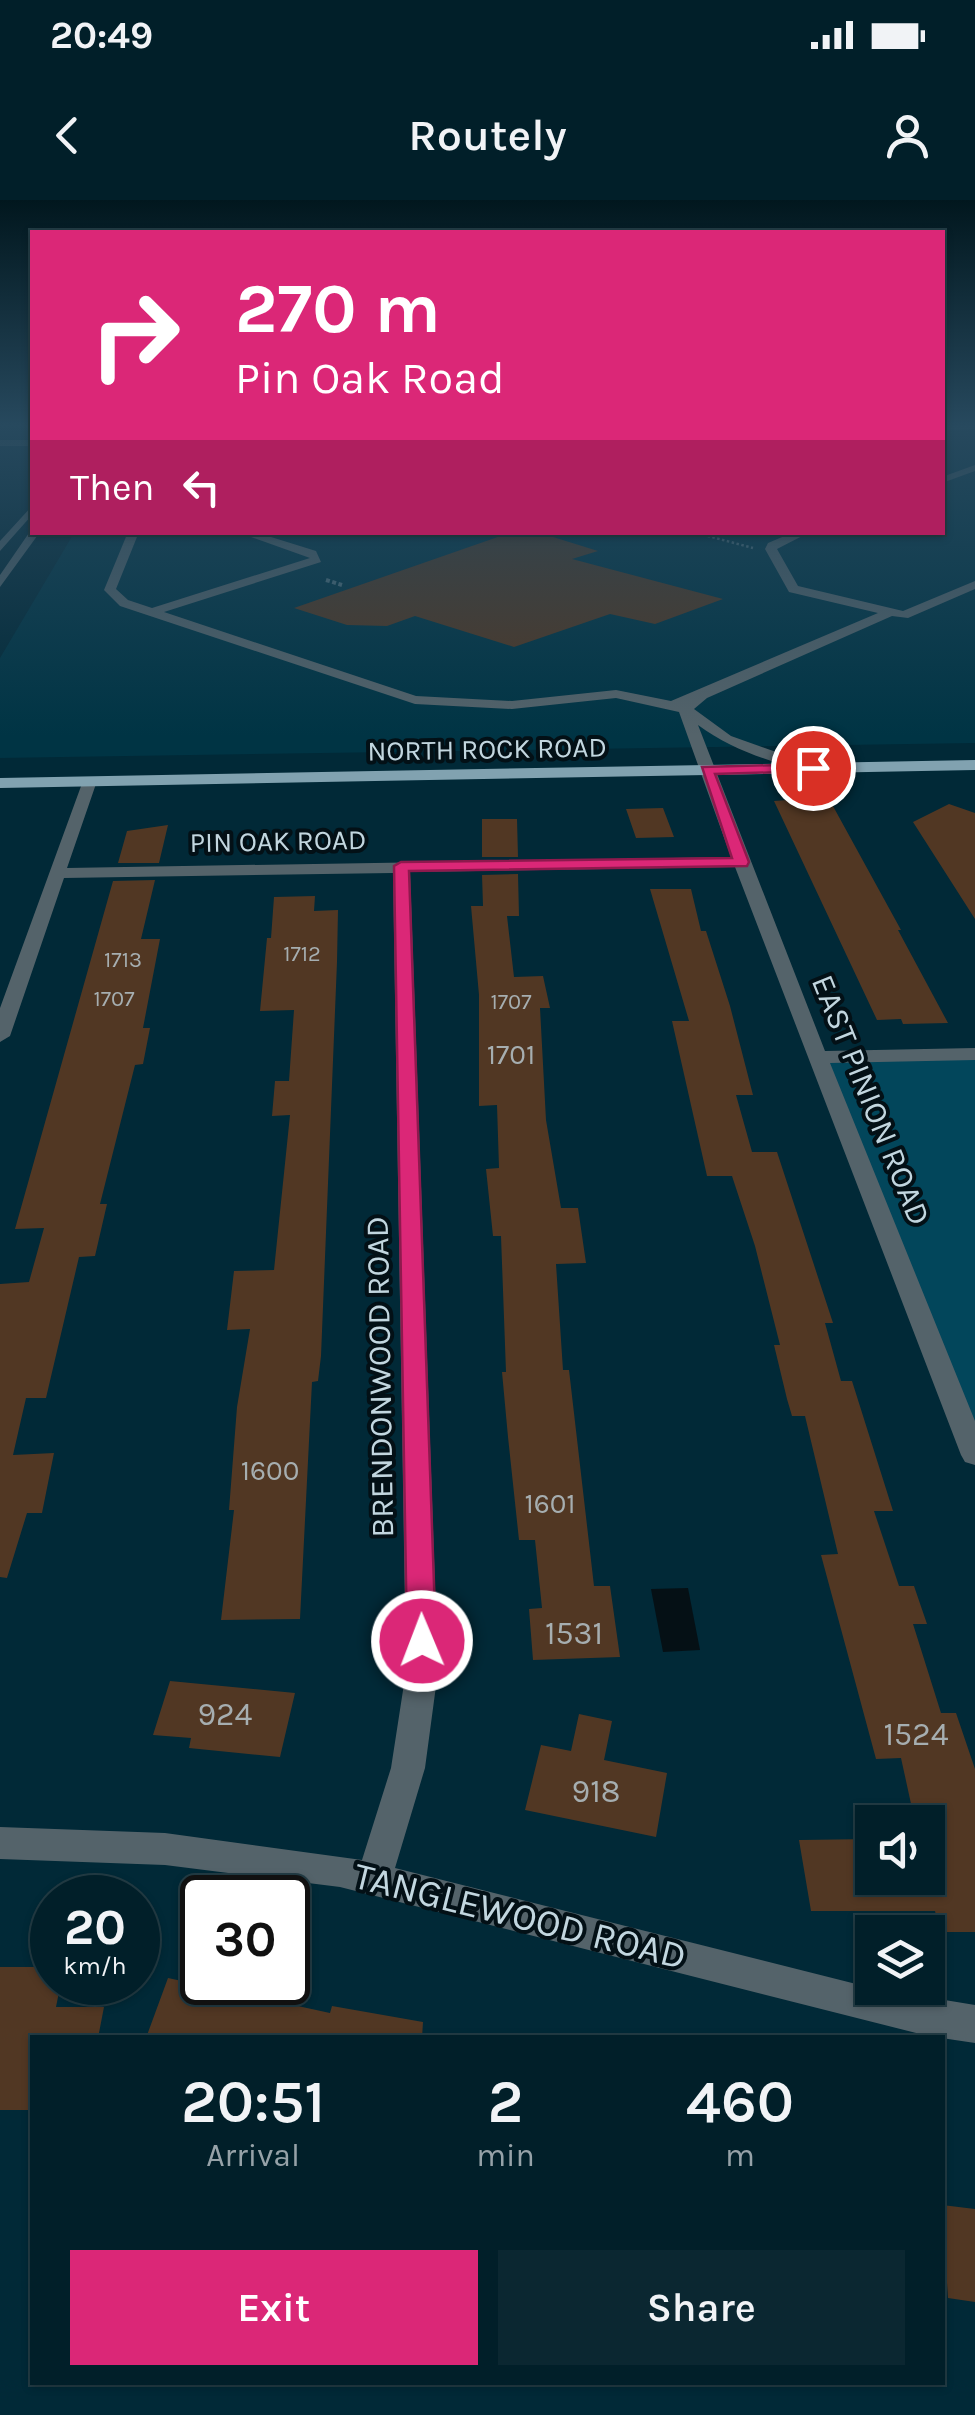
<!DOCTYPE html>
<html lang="en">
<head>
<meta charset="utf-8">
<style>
  body { margin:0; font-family:Karla,sans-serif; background:#0b2731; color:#f1f3f6; height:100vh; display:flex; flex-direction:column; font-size:38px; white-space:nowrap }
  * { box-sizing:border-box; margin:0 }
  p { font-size:32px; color:#96a2a8 }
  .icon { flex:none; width:55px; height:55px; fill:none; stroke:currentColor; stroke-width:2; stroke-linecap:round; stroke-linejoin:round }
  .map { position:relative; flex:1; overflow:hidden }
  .sheet { position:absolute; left:30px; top:1835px; width:915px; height:350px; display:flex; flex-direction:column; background:#011f29; border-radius:0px; box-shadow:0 2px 8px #0004,0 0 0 2px #233d46 }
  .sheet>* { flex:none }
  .top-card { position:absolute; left:30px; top:30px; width:915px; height:305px; border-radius:0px; box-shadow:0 2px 8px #0004,0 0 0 2px #233d46; background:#db2777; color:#fff; overflow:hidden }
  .controls { position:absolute; left:855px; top:1605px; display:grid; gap:20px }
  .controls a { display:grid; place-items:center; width:90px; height:90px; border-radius:0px; background:#011f29; box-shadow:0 2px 8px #0004,0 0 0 2px #233d46; font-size:50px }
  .speed { position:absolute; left:30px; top:1675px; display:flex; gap:20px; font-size:50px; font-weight:700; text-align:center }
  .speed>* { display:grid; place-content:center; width:130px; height:130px; border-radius:50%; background:#011f29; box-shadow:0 2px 8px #0004,0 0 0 2px #233d46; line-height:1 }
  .speed small { font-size:25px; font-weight:400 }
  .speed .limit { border:5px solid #111; border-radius:15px; background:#fff; color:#111 }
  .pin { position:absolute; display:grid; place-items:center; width:85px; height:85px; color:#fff; margin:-42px; border:5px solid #fff; border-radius:50%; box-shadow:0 2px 10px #0007 }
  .me { position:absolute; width:110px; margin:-55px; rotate:359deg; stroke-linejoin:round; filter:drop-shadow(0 0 8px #0008) }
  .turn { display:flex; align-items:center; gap:35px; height:210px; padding:0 40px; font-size:45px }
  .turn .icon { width:130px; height:130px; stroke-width:2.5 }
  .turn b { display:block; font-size:70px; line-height:85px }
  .then { display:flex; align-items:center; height:95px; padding:0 40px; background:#0003; gap:20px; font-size:38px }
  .eta { display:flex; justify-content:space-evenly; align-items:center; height:170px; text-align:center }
  .eta b { font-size:60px; font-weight:600; line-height:70px }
  .primary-button { display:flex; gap:20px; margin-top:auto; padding:20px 40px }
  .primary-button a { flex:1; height:115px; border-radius:0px; background:#db2777; color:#fff; font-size:40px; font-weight:600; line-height:115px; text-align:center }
  .primary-button a+a { background:#0b2731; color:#f1f3f6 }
  .status { display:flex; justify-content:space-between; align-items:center; height:70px; padding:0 50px; background:#011f29; direction:ltr }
  .status svg { height:28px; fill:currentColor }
  header { display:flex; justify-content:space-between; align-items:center; height:130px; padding:0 40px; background:#011f29; font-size:45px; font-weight:600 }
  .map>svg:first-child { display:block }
  .built { fill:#003444 }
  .green { fill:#02465b }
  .water { fill:#051015 }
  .building { fill:#513723 }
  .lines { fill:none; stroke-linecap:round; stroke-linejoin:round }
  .path-far1 { stroke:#4f6f7b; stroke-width:2.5; stroke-dasharray:2.5 2.5; stroke-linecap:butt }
  .path { stroke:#4f6f7b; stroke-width:4; stroke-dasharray:4 2.5; stroke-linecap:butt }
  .minor { fill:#54636a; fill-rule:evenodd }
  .major { fill:#81a2b0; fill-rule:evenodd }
  .route { fill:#db2777; stroke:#8e194d; stroke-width:2.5 }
  .labels { text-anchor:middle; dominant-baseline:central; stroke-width:8; stroke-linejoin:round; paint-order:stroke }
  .far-number-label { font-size:22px; fill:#a6aeb0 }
  .far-street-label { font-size:28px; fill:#c2d6df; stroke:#031016 }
  .number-label { font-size:28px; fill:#a6aeb0 }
  .street-label { font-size:32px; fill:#c2d6df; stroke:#031016 }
  .near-number-label { font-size:32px; fill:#a6aeb0 }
  .near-street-label { font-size:38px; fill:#c2d6df; stroke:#031016 }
</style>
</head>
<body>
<div class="status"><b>20:49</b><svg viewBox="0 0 49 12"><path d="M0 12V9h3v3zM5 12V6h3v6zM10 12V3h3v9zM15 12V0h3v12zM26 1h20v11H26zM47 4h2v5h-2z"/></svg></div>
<header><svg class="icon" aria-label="back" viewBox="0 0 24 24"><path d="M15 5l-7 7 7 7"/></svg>Routely<svg class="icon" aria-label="person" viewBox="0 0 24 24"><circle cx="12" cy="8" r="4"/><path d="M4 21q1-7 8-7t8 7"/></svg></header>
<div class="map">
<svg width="975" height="2215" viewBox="0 0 975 2215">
  <rect width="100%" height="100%" fill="#012937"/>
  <!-- built -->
  <path class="built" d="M 943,250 L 975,250 L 975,543 L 0,558 L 0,458 L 74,333 L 942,332 Z"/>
  <!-- green -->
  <path class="green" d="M 975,854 L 975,1255 L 820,857 Z"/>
  <!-- water -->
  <path class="water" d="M 688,1388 L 700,1450 L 663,1452 L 651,1389 Z"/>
  <!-- building -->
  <path class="building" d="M 512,332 L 537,332 L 598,351 L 572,359 L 723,399 L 655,424 L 610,414 L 514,447 L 415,416 L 387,426 L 347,425 L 294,408 Z
    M 828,597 L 901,730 L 898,730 L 948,823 L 903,824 L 901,819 L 877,820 L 774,601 Z
    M 949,604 L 975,613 L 975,719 L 913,622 Z
    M 663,608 L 674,637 L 636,638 L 626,609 Z
    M 482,619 L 517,619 L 518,657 L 482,657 Z
    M 168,625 L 159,663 L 118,663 L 127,631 Z
    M 518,674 L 519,716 L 507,716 L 514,777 L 543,776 L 550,808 L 540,808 L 546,920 L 561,1008 L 578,1008 L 586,1063 L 556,1064 L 563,1170 L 569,1170 L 594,1386 L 610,1386 L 620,1457 L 533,1460 L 529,1409 L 542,1408 L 535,1340 L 519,1340 L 508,1237 L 502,1172 L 506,1172 L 501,1036 L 493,1036 L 486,969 L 499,968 L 497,905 L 479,906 L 479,795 L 471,706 L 483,706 L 482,675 Z
    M 155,680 L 141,739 L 160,739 L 143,828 L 150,828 L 143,864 L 135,865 L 100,1004 L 107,1004 L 95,1056 L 79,1057 L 46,1198 L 26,1198 L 13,1255 L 54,1253 L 42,1313 L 27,1313 L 7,1378 L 0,1377 L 0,1084 L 29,1082 L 44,1028 L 15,1029 L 113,681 Z
    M 650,689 L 691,689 L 701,731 L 706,731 L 730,806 L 753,895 L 736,895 L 752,952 L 777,952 L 833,1123 L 825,1123 L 841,1181 L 852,1181 L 893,1311 L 874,1311 L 899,1386 L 914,1386 L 927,1424 L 913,1424 L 941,1513 L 956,1513 L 975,1569 L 975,1732 L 940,1732 L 935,1711 L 811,1711 L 799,1640 L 872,1639 L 872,1678 L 928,1678 L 928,1622 L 915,1622 L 901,1558 L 876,1559 L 821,1355 L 838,1354 L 805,1216 L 792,1216 L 787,1199 L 774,1145 L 780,1145 L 755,1046 L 732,976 L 707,976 L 672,821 L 689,821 Z
    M 315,696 L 314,711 L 338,710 L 337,762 L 321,1156 L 318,1181 L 312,1182 L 300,1419 L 221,1420 L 234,1310 L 229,1310 L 237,1207 L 250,1129 L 227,1130 L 234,1071 L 274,1070 L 290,915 L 272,916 L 275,881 L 289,881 L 294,810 L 260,811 L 267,738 L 271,738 L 274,697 Z
    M 170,1481 L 295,1493 L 280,1557 L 189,1548 L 191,1538 L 153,1535 Z
    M 579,1514 L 612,1521 L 604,1560 L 667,1573 L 656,1637 L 525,1610 L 541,1545 L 571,1551 Z
    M 0,1767 L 52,1767 L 52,1782 L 61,1782 L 56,1807 L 104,1807 L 98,1838 L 32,1838 L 32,1910 L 0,1910 Z
    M 168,1778 L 330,1813 L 332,1806 L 423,1822 L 422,1838 L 146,1838 Z
    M 942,2005 L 975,2009 L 975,2102 L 948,2098 Z"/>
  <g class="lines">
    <!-- path-far1 -->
    <path class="path-far1" d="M 693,332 L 753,348"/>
    <!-- path -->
    <path class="path" d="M 326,380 L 342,385"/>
    <!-- minor -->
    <path class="minor" d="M 942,226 L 975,226 L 975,229 L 942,230 Z
      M 0,240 L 32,240 L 32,246 L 0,246 Z
      M 975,265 L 975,271 L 942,283 L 942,277 Z
      M 32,306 L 32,315 L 0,351 L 0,341 Z
      M 31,330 L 40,332 L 0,387 L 0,375 Z
      M 128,332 L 139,332 L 116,389 L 128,400 L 152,408 L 310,358 L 237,332 L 255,332 L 316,351 L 321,362 L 164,412 L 416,496 L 512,501 L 616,490 L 671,501 L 878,413 L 789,392 L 765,349 L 768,343 L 794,332 L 810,332 L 777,349 L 798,386 L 903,411 L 975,381 L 975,389 L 908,418 L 892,416 L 707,498 L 694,509 L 731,536 L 821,568 L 813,573 C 772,562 733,551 698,525 L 825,851 L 975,848 L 975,860 L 830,863 L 975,1221 L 975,1265 L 965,1262 L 961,1255 L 735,667 L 410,672 L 438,1471 L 425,1568 L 395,1668 L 872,1788 L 975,1805 L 975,1843 L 928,1836 L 340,1687 L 165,1665 L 0,1659 L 0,1627 L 165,1633 L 362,1660 L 391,1568 L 406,1471 L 393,673 L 64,678 L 10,836 L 0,842 L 0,808 L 84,578 L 97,581 L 67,668 L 731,657 L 679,512 L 616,498 L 512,509 L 415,504 L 120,406 L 104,390 Z"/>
    <!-- major -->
    <path class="major" d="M 975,560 L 975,570 L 0,588 L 0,578 Z"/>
  </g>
  <!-- sky -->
  <linearGradient id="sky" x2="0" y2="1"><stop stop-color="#01171e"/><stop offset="0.42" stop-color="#27495e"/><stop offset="1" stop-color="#27495e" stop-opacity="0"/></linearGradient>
  <rect width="975" height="536" fill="url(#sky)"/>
  <!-- route -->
  <path class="route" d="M 813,564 L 818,565 L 818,571 L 715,574 L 749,662 L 747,666 L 409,671 L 436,1441 L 432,1449 L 422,1452 L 411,1449 L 407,1441 L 394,666 L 401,662 L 732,658 L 702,567 Z"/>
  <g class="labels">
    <!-- far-number labels -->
    <g class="far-number-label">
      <text x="302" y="754">1712</text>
      <text x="123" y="760">1713</text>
      <text x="114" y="799">1707</text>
      <text x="511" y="802">1707</text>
    </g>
    <!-- far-street labels -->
    <g class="far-street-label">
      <text transform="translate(487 549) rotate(-1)">NORTH ROCK ROAD</text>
      <text transform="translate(278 641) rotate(-1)">PIN OAK ROAD</text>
    </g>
    <!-- number labels -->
    <g class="number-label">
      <text x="511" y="854">1701</text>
      <text x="270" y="1270">1600</text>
      <text x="550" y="1303">1601</text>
    </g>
    <!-- street labels -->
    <g class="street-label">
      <text transform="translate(871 900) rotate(68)">EAST PINION ROAD</text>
      <text transform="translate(380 1177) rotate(-91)">BRENDONWOOD ROAD</text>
    </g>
    <!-- near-number labels -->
    <g class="near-number-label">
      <text x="574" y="1433">1531</text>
      <text x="225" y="1514">924</text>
      <text x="916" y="1534">1524</text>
      <text x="596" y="1591">918</text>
    </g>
    <!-- near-street labels -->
    <g class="near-street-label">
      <text transform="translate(520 1716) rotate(14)">TANGLEWOOD ROAD</text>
    </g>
  </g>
</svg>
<div class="controls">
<a><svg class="icon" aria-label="sound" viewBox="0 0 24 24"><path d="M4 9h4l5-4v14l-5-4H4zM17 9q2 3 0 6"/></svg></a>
<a><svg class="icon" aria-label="layers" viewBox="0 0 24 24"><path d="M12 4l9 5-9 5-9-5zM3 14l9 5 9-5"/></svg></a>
</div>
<div class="speed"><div>20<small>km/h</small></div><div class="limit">30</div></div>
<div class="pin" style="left:813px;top:568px;background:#d93025"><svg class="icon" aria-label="arrive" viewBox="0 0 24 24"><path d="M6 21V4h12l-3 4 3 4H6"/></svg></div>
<svg class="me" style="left:422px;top:1441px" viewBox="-20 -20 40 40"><circle r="17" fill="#db2777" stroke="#fff" stroke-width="3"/><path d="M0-11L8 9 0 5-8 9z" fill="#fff"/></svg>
<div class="top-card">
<div class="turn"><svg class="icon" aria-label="right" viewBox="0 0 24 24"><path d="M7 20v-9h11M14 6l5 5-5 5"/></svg><div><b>270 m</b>Pin Oak Road</div></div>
<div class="then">Then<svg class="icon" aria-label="left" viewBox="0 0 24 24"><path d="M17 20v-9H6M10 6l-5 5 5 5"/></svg></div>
</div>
<section class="sheet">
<div class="eta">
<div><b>20:51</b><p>Arrival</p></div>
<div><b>2</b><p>min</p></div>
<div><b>460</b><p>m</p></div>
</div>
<div class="primary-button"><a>Exit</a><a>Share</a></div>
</section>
</div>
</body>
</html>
